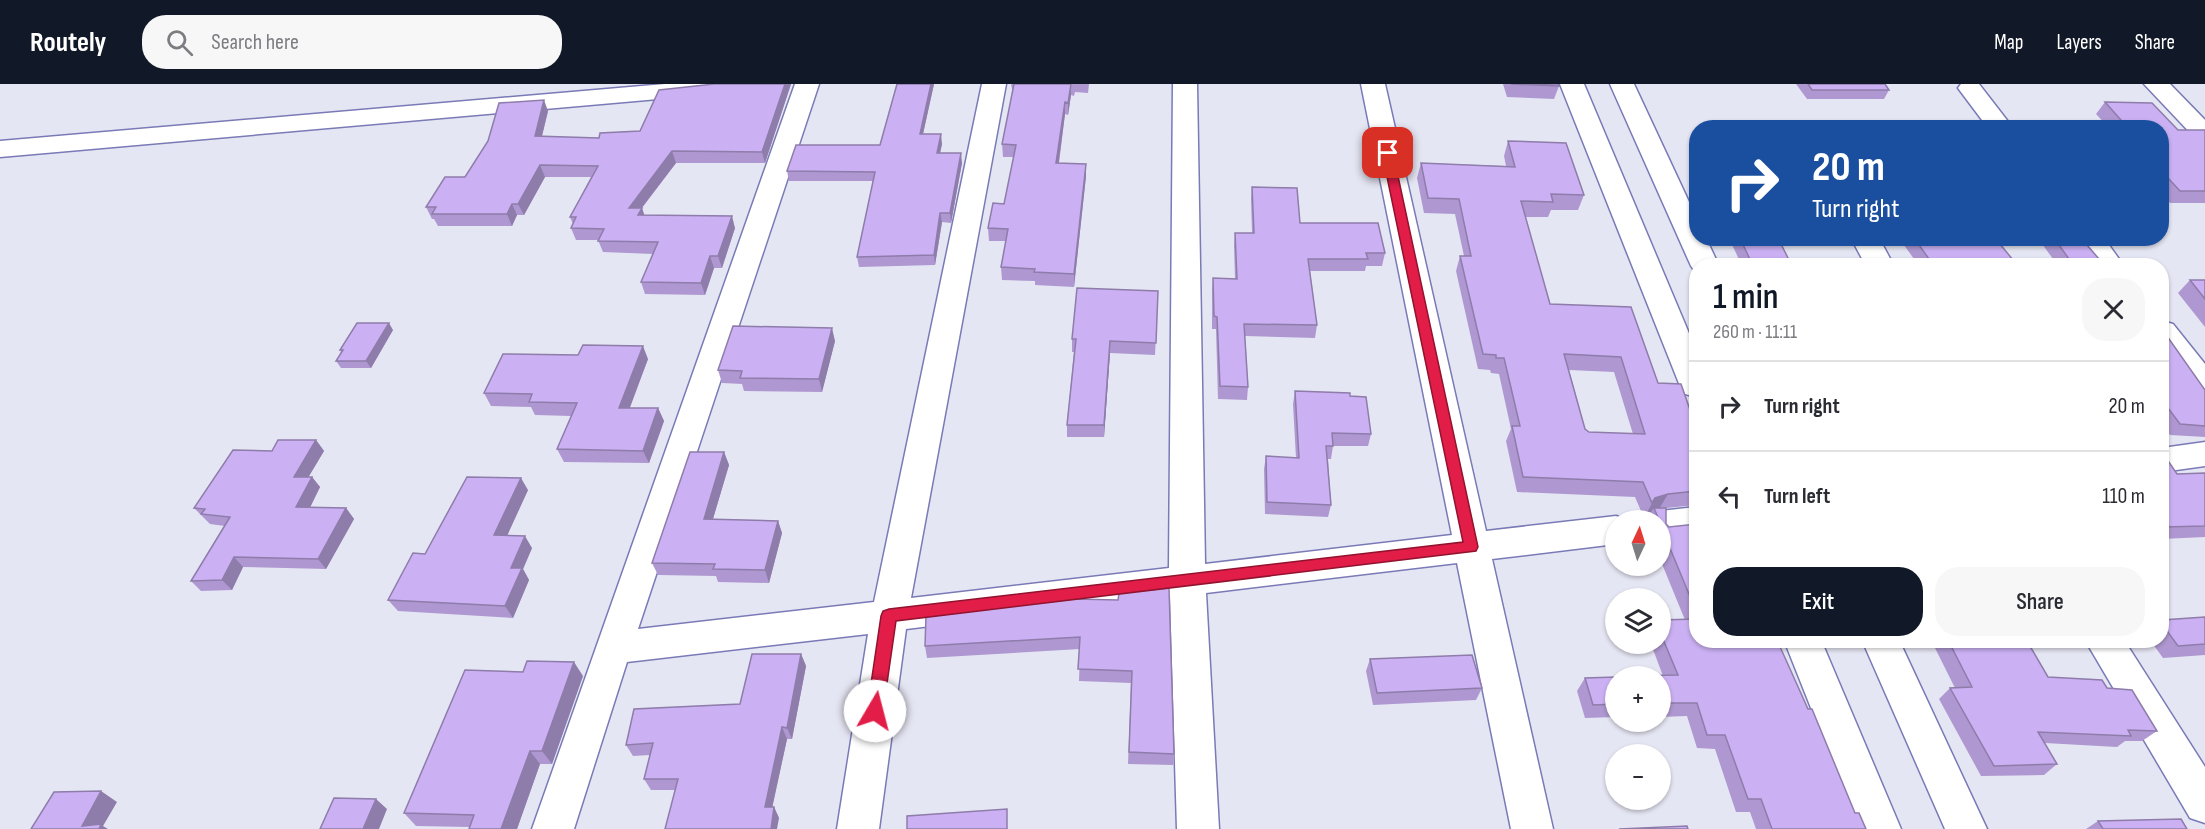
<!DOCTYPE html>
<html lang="en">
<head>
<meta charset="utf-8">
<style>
  body { margin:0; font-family:"Sofia Sans Condensed",sans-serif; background:#f7f7f7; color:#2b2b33; height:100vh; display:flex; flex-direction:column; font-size:22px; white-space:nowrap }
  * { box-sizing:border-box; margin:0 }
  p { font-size:20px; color:#7c7c81 }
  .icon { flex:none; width:33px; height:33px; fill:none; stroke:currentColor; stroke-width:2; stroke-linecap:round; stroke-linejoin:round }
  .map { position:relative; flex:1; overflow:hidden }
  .drawer { position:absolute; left:1689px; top:174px; width:480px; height:390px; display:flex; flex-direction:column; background:#fff; border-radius:24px; box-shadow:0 2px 4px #0004 }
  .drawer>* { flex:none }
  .top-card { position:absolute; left:1689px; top:36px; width:480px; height:126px; border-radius:24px; box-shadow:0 2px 4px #0004; background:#1a4fa0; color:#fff; overflow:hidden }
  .needle { width:39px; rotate:4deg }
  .buttons { position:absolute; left:1605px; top:426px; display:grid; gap:12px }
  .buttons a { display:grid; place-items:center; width:66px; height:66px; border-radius:50%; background:#fff; box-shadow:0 2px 4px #0004; font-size:30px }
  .pin { position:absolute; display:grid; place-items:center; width:51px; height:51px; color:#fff; margin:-26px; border-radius:12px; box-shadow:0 3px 9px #0006 }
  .me { position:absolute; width:66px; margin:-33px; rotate:8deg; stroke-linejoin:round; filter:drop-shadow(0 0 4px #0008) }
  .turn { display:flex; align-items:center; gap:21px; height:126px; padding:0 24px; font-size:27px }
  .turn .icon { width:78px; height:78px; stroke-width:2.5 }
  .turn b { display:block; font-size:42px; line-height:51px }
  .round { display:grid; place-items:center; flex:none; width:63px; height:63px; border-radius:24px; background:#f7f7f7 }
  .summary { display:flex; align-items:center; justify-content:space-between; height:102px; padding:0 24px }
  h1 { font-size:36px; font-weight:600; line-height:45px; color:#111827 }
  .cta { display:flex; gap:12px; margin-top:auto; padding:12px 24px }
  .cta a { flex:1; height:69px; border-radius:24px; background:#111827; color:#fff; font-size:24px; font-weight:600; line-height:69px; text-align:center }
  .cta a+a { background:#f7f7f7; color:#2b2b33 }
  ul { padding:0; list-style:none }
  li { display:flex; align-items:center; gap:18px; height:90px; padding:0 24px; border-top:2px solid #e1e1e2 }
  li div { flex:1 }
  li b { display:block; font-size:22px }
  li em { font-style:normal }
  header { display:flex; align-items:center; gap:36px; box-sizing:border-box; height:84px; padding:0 30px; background:#111827; color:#fff }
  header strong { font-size:28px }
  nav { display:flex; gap:33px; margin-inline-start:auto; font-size:21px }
  .search { width:420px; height:54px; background:#f7f7f7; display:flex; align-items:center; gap:15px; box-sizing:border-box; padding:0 21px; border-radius:24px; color:#7c7c81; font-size:22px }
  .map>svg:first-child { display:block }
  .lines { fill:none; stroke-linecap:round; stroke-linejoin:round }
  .minor-casing { stroke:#797ab6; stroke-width:3 }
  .secondary-casing { stroke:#797ab6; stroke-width:3 }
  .minor { fill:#fff; fill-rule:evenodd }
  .secondary { fill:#fff; fill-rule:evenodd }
  .wall { fill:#af98d1; fill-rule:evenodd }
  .shaded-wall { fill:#8e7caa }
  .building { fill:#cbb1f3; stroke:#8e7caa; stroke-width:1.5; fill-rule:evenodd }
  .route { fill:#e11d48; stroke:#92132f; stroke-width:1.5 }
</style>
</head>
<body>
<header>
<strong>Routely</strong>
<div class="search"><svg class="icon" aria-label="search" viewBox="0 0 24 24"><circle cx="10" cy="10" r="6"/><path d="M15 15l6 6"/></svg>Search here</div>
<nav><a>Map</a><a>Layers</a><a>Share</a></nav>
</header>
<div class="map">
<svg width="2205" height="745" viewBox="0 0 2205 745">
  <rect width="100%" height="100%" fill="#e5e6f3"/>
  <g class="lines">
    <defs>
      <path id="minor" d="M 665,0 L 761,0 L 758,5 L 749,7 L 0,73 L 0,57 Z
        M 795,0 L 819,0 L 638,545 L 874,518 L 982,0 L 1006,0 L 911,514 L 1169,484 L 1173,0 L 1197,0 L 1205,480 L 1452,451 L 1361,0 L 1385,0 L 1486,447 L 1616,432 L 1628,436 L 1616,436 L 1616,460 L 1492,475 L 1553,745 L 1511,745 L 1457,479 L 1206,509 L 1219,745 L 1177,745 L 1170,513 L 906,545 L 879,745 L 837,745 L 868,550 L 627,578 L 574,745 L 532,745 Z
        M 1961,0 L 1979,0 L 2013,44 L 1988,44 L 1958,4 Z
        M 2144,0 L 2170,0 L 2205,36 L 2205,58 L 2196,55 Z
        M 1851,154 L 1879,154 L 1894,182 L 1866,182 Z
        M 2075,154 L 2104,154 L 2124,182 L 2095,182 Z
        M 2162,237 L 2173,240 L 2205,280 L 2205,313 L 2194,310 L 2162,268 Z
        M 2205,358 L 2205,382 L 2162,388 L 2162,364 Z
        M 1696,423 L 1696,451 L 1660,455 L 1660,436 L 1645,436 L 1648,431 L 1660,427 Z
        M 2085,556 L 2124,556 L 2205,683 L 2205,739 L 2190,734 Z"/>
      <path id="secondary" d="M 1560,0 L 1584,0 L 1696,266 L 1696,313 L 1685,310 L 1680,302 Z
        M 1610,0 L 1634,0 L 1696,133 L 1696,154 L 1706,154 L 1719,182 L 1696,182 L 1696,189 L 1691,182 Z
        M 1784,556 L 1821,556 L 1901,745 L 1859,745 Z
        M 1862,556 L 1899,556 L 1987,745 L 1945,745 Z"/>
    </defs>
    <!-- minor casing -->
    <use href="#minor" class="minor-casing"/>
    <!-- secondary casing -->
    <use href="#secondary" class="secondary-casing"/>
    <!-- minor -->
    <use href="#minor" class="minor"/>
    <!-- secondary -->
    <use href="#secondary" class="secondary"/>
  </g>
  <!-- wall -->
  <path class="wall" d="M 714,0 L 791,0 L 765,79 L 676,79 L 642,124 L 644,131 L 735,144 L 722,184 L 714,184 L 705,211 L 645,210 L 641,198 L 653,170 L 603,168 L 598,156 L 576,156 L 571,144 L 573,140 L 570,133 L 591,93 L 545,93 L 524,131 L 517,131 L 512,142 L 438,142 L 434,135 L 432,135 L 426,123 L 465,93 L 488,57 L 548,27 L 542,52 L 599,54 L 640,47 Z
    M 897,0 L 934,0 L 923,50 L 942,60 L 940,69 L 962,79 L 951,139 L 942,138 L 935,181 L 859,183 L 857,173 L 873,97 L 789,97 L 787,87 L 880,61 Z
    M 1011,0 L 1089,0 L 1088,9 L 1075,8 L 1074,12 L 1071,11 L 1068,31 L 1065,30 L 1059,79 L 1086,80 L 1086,92 L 1074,203 L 1035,201 L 1035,197 L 1002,196 L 1001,183 L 1006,157 L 989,157 L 988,144 L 1004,120 L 1014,73 L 1003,73 L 1002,60 L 1013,5 L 1012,5 Z
    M 1503,0 L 1558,0 L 1559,2 L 1554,15 L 1507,13 Z
    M 1796,0 L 1885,0 L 1889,6 L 1884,15 L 1807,15 Z
    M 2105,18 L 2178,46 L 2205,46 L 2205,119 L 2170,119 L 2162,110 L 2162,44 L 2109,44 L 2096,30 Z
    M 1508,57 L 1584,111 L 1578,126 L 1551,126 L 1548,133 L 1525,133 L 1550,220 L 1658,299 L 1696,343 L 1696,421 L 1666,424 L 1666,440 L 1669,443 L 1696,440 L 1696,556 L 1855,729 L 1866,745 L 1756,745 L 1750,728 L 1736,728 L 1715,665 L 1697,664 L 1687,632 L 1660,633 L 1660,592 L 1663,592 L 1651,560 L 1660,560 L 1660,536 L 1685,536 L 1660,475 L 1660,436 L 1646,436 L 1651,428 L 1647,429 L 1644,434 L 1635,413 L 1517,408 L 1506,357 L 1511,345 L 1499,290 L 1491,289 L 1490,286 L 1478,285 L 1456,187 L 1460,172 L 1464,172 L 1455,130 L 1424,129 L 1417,94 L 1421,79 L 1506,82 L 1504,72 ZM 1569,286 L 1614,288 L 1633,350 L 1589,348 L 1585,345 Z
    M 1252,103 L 1300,139 L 1385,169 L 1382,182 L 1366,182 L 1365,187 L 1310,187 L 1317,241 L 1315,254 L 1245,252 L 1248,303 L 1247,316 L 1218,315 L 1216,245 L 1212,245 L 1212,206 L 1213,194 L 1235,195 L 1234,161 L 1235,149 L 1252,149 L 1251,115 Z
    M 1729,154 L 1778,154 L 1792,182 L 1742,182 Z
    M 1899,154 L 1995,154 L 2018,182 L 1919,182 Z
    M 2042,154 L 2081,154 L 2105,182 L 2058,182 L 2040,157 Z
    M 2190,196 L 2205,196 L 2205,243 L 2178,209 Z
    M 1158,207 L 1155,271 L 1110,269 L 1104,353 L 1067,353 L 1067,341 L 1074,268 L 1072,268 L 1072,255 Z
    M 2162,245 L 2205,306 L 2205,353 L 2170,351 L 2162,340 Z
    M 393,246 L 371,284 L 341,284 L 336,277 L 341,268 L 340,266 Z
    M 835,257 L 822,308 L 744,307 L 742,300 L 722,299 L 718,286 Z
    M 648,275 L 629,324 L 658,324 L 664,337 L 649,379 L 564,378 L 557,365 L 571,332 L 535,331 L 531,323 L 491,322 L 484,309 Z
    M 1295,307 L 1350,312 L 1371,350 L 1368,362 L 1333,362 L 1331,375 L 1328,375 L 1331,421 L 1328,433 L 1265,430 L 1264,385 L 1266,372 L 1296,374 L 1293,320 Z
    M 316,356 L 324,367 L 308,393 L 312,393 L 320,403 L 310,424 L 346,424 L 354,435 L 326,485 L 243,483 L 232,506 L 201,507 L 191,497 L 225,442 L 210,440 L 194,424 L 272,367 Z
    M 724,368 L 729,381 L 713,435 L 778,437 L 782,449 L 769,499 L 718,498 L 716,492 L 658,491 L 652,479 Z
    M 2162,368 L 2177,390 L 2205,389 L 2205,453 L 2162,455 Z
    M 528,406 L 507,451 L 532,464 L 523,485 L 529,496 L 513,534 L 398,527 L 388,516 Z
    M 1118,516 L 1174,670 L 1173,681 L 1128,680 L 1131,599 L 1079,597 L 1080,565 L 927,574 L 925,562 Z
    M 2205,533 L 2205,571 L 2163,574 L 2150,556 L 2162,556 L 2162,536 Z
    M 1931,556 L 2027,557 L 2048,593 L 2107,604 L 2157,647 L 2142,657 L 2125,657 L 2117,663 L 2045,659 L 2057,680 L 2044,691 L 1981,692 L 1939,615 L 1950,604 L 1955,604 Z
    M 801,570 L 806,582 L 792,655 L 787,655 L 772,723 L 774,723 L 779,734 L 675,706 L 651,706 L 644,695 L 650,671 L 633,672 L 626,661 L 740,620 Z
    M 1370,575 L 1482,604 L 1476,616 L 1373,621 L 1366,587 Z
    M 583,592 L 552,680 L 540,680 L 517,745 L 469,745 L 470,743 L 416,742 L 404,729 Z
    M 1616,593 L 1616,633 L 1585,634 L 1577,607 L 1585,594 Z
    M 2098,737 L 2187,745 L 2086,745 Z"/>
  <!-- shaded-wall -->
  <path class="shaded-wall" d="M 785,0 L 791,0 L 765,79 L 762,68 Z
    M 931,0 L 934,0 L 921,59 L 920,50 Z
    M 1071,0 L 1071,11 L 1068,31 L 1068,19 Z
    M 544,16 L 548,27 L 539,64 L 535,52 Z
    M 1065,18 L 1065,30 L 1057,91 L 1056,79 Z
    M 941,50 L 942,60 L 938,78 L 937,69 Z
    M 672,67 L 676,79 L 633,135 L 629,124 Z
    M 961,69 L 962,79 L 951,139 L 950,129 Z
    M 1086,80 L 1086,92 L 1074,203 L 1074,190 Z
    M 540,81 L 545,93 L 524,131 L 518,120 Z
    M 512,120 L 517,131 L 512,142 L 507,130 Z
    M 642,124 L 646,136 L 638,131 Z
    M 940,129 L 942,138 L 935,181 L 934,171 Z
    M 732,132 L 735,144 L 722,184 L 718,172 Z
    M 710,172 L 714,184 L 705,211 L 701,199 Z
    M 389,239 L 393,246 L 371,284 L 366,277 Z
    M 832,244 L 835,257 L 822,308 L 819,295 Z
    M 1110,257 L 1110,269 L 1104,353 L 1104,341 Z
    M 643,262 L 648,275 L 625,337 L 619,324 Z
    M 658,324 L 664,337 L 649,379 L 643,367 Z
    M 316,356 L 324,367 L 302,404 L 294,393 Z
    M 724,368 L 729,381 L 709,448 L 704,435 Z
    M 312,393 L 320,403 L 305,433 L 296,423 Z
    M 521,394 L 528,406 L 502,463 L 494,451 Z
    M 1668,410 L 1659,425 L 1654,424 L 1651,428 L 1647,429 L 1644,434 L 1655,414 Z
    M 346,424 L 354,435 L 326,485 L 318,475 Z
    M 778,437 L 782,449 L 769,499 L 765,486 Z
    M 525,452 L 532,464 L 523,485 L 529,496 L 513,534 L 505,522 L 511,484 Z
    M 234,473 L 243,483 L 232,506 L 222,496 Z
    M 801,570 L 806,582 L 792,655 L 787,644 Z
    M 574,578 L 583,592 L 552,680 L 542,667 Z
    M 782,643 L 787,655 L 770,734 L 765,723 Z
    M 530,667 L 540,680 L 517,745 L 501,745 Z
    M 101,707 L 117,718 L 103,742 L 108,745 L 86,745 L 82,742 Z
    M 376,715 L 387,725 L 379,745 L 363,745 Z
    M 774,723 L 779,734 L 777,745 L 771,745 Z"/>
  <!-- building -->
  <path class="building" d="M 714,0 L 785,0 L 762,68 L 672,67 L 629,124 L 642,124 L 638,131 L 732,132 L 718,172 L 710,172 L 701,199 L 641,198 L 658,158 L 598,157 L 604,145 L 571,144 L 576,133 L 570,133 L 598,82 L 540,81 L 518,120 L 512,120 L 507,130 L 432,130 L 436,123 L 426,123 L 445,93 L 465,93 L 488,57 L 499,19 L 544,16 L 535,52 L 599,54 L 600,49 L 640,47 L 659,6 Z
    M 897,0 L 931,0 L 920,50 L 941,50 L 937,69 L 961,69 L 950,129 L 940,129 L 934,171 L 857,173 L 875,88 L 787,87 L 796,61 L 880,61 Z
    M 1014,0 L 1071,0 L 1068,19 L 1065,18 L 1056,79 L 1086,80 L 1074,190 L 1034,188 L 1035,185 L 1001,183 L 1008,145 L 988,144 L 993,119 L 1004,120 L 1016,61 L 1002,60 Z
    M 1511,0 L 1558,0 L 1559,2 Z
    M 1808,0 L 1885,0 L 1889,6 L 1812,6 Z
    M 2105,18 L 2152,19 L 2178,46 L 2205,46 L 2205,107 L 2180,107 L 2168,94 L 2162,94 L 2162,44 L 2128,44 Z
    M 1508,57 L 1566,59 L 1584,111 L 1551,110 L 1553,118 L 1521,117 L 1550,220 L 1631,223 L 1658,299 L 1681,300 L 1696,343 L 1696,407 L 1668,410 L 1655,414 L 1652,419 L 1643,398 L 1523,393 L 1512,342 L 1520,342 L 1504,274 L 1496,274 L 1496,271 L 1483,270 L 1460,172 L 1471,172 L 1459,115 L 1428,114 L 1421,79 L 1515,83 ZM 1564,270 L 1621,273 L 1645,350 L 1589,348 L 1585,345 Z
    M 1252,103 L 1297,104 L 1300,139 L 1378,139 L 1385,169 L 1366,169 L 1368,175 L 1308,175 L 1317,241 L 1244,240 L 1248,303 L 1220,302 L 1217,233 L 1214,232 L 1213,194 L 1237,195 L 1235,149 L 1254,149 Z
    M 1740,154 L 1778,154 L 1792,182 L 1753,182 Z
    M 1914,154 L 1995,154 L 2018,182 L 1934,182 Z
    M 2054,154 L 2081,154 L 2105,182 L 2074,182 Z
    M 2190,196 L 2205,196 L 2205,215 Z
    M 1077,204 L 1158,207 L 1156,259 L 1110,257 L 1104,341 L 1067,341 L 1076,255 L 1072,255 Z
    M 357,239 L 389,239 L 366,277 L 336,277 L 343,266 L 340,266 Z
    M 733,242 L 832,244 L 819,295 L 740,294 L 742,287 L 718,286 Z
    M 2162,245 L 2205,306 L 2205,342 L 2180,340 L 2162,316 Z
    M 583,261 L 643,262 L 619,324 L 658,324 L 643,367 L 557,365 L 577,319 L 529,318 L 532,310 L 484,309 L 503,270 L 578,271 Z
    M 1295,307 L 1350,309 L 1350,312 L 1366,313 L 1371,350 L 1332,349 L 1333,362 L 1326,362 L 1331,421 L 1267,418 L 1266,372 L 1299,374 Z
    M 278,356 L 316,356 L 294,393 L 312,393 L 296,423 L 346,424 L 318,475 L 234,473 L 222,496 L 191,497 L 230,433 L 201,430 L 205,425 L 194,424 L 233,366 L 272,367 Z
    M 690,368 L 724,368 L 704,435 L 778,437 L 765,486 L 713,485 L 715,480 L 652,479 Z
    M 2162,368 L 2177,390 L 2205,389 L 2205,442 L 2162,443 Z
    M 467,393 L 521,394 L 494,451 L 525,452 L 511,484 L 522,484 L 505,522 L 388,516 L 413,469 L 425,470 Z
    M 1654,424 L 1666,424 L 1666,440 L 1669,443 L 1696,440 L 1696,527 L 1660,440 L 1660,436 L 1659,436 Z
    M 1169,504 L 1174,670 L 1129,668 L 1132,587 L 1078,585 L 1080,553 L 925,562 L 926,532 L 1074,515 L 1118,516 L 1119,509 Z
    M 2205,533 L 2205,560 L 2178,562 L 2162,540 L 2162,536 Z
    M 1696,535 L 1696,556 L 1777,556 L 1808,625 L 1812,625 L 1855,729 L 1859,729 L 1866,745 L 1772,745 L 1761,715 L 1748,715 L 1725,651 L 1707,651 L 1697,619 L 1660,619 L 1660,592 L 1625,592 L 1678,591 L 1660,548 L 1660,536 Z
    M 1948,556 L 2027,557 L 2048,593 L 2102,596 L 2107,604 L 2132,606 L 2157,647 L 2128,646 L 2131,652 L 2038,648 L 2057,680 L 1994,682 L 1950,604 L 1972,603 Z
    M 752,570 L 801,570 L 787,644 L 782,643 L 765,723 L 774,723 L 771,745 L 665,745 L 678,695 L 644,695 L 653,659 L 626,661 L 634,625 L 740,620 Z
    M 1472,571 L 1482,604 L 1377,609 L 1370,575 Z
    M 527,577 L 574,578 L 542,667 L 530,667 L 501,745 L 469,745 L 474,731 L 404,729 L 465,586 L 523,588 Z
    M 1616,593 L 1616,620 L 1593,621 L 1585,594 Z
    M 101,707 L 82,742 L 101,740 L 99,745 L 31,745 L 54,708 Z
    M 334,714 L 376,715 L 363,745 L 320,745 Z
    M 1007,725 L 1007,745 L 907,745 L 907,732 Z
    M 2181,735 L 2187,745 L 2103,745 L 2098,737 Z
    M 1687,742 L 1688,745 L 1619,745 Z"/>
  <!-- route -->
  <path class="route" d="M 1388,66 L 1393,69 L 1478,463 L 1476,467 L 896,537 L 883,627 L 881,632 L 875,634 L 869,632 L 867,627 L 881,532 L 883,527 L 889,525 L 1463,458 L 1382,69 Z"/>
</svg>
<div class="buttons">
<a><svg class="needle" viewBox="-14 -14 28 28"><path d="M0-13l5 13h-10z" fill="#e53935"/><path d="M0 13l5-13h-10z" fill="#7c7c81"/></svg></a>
<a><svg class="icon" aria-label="layers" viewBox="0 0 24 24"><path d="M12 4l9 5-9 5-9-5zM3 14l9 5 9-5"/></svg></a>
<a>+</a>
<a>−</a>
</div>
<div class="pin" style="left:1388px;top:69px;background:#d93025"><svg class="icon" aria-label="arrive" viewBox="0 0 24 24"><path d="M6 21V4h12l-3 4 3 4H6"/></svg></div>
<svg class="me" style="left:875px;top:627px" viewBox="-20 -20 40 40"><circle r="19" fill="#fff"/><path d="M0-13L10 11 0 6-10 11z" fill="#e11d48"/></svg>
<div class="top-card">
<div class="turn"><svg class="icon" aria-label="right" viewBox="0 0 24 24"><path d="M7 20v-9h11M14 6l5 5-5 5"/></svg><div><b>20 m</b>Turn right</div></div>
</div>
<section class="drawer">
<div class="summary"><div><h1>1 min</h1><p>260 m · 11:11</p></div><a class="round"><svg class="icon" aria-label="close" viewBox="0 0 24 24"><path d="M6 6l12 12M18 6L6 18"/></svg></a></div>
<ul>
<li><svg class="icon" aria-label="right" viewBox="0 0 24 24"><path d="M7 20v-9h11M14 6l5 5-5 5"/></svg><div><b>Turn right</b></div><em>20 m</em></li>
<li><svg class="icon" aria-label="left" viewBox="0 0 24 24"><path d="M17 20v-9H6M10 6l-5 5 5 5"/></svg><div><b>Turn left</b></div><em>110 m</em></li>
</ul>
<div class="cta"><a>Exit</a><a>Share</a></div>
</section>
</div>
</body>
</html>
